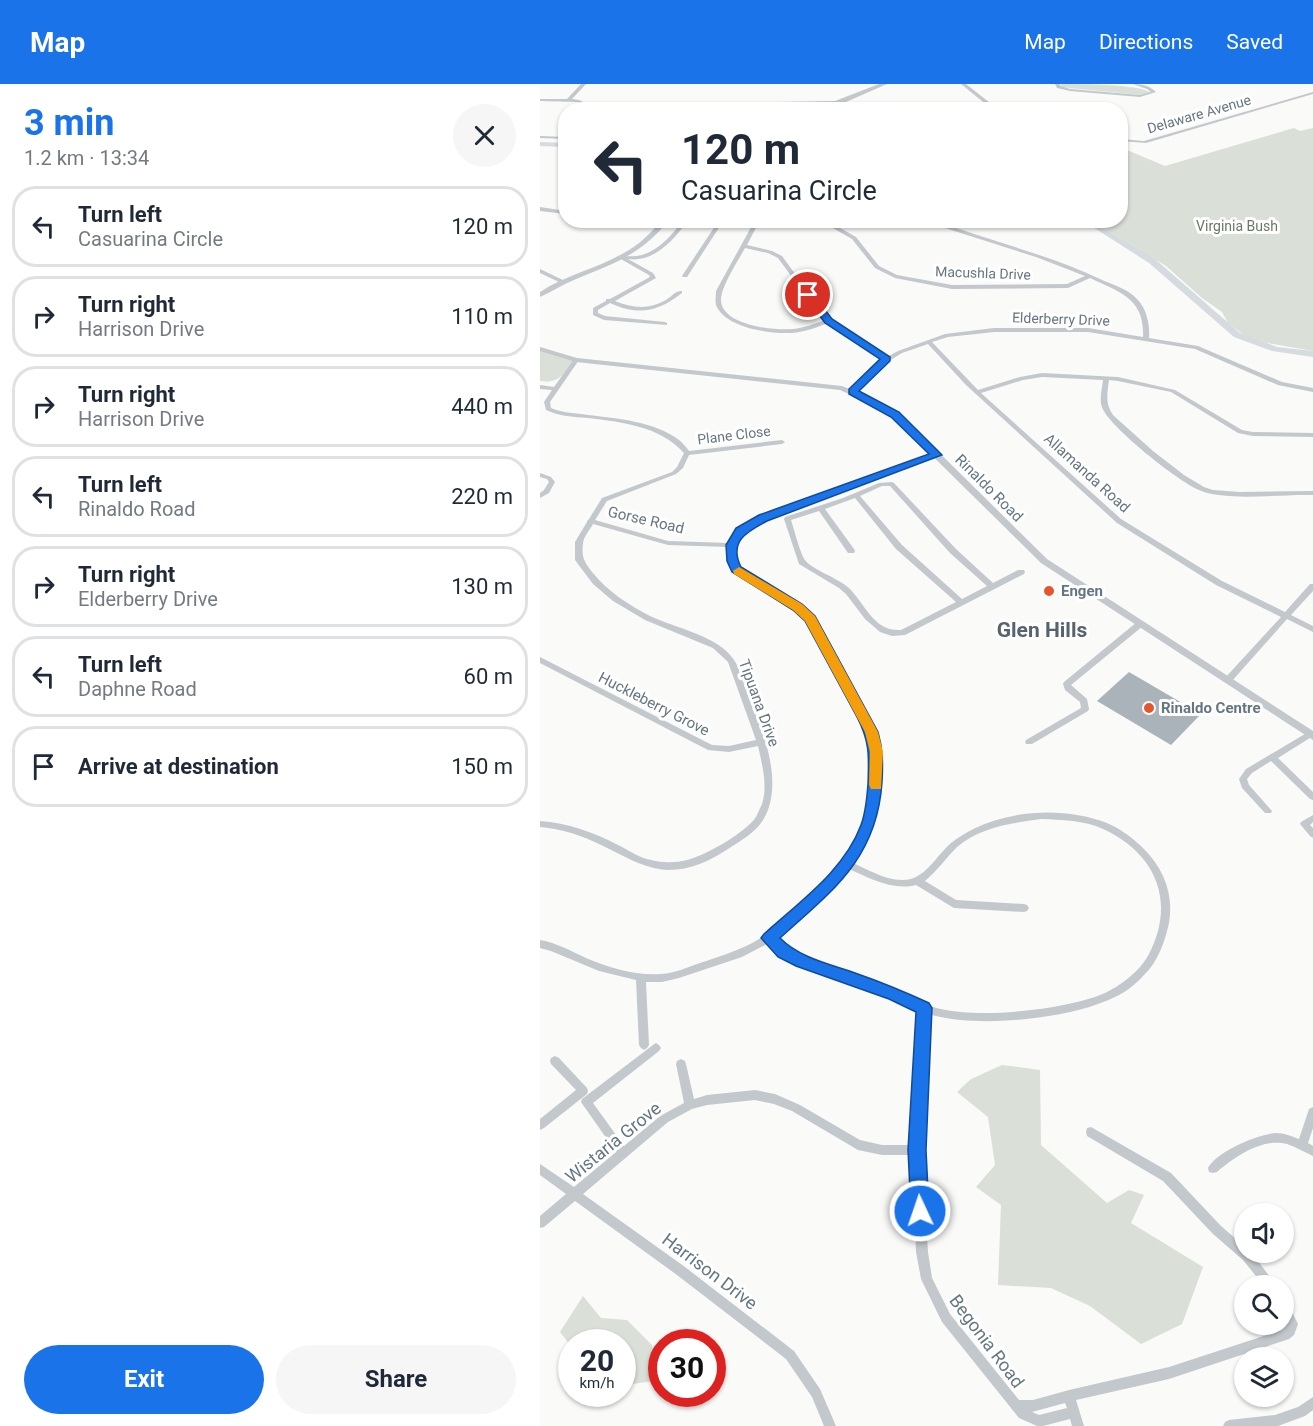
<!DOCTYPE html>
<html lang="en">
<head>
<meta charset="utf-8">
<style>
  body { margin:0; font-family:Roboto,sans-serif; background:#f6f6f7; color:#1f2937; height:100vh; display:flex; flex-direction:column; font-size:22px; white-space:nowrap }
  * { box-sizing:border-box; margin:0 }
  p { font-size:20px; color:#747a83 }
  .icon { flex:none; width:33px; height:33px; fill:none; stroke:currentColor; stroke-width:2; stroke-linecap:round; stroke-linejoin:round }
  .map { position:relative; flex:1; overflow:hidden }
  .panel { display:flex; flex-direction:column; background:#fff; width:540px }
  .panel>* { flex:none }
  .banner { position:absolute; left:18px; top:18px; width:570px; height:126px; border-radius:24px; box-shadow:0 2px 4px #0004; background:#fff; color:#1f2937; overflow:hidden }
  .controls { position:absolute; left:694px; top:1119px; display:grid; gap:12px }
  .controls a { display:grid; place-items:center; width:60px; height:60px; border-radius:50%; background:#fff; box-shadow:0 2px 4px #0004; font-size:30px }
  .speed { position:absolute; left:18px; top:1245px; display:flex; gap:12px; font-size:30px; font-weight:700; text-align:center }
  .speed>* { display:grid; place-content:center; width:78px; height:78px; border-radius:50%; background:#fff; box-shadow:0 2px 4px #0004; line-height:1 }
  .speed small { font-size:15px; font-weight:400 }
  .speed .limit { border:9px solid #d22; background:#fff; color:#111 }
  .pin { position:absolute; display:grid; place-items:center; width:51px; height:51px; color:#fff; margin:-26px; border:3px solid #fff; border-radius:50%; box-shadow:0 2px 6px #0007 }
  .me { position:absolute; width:66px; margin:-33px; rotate:357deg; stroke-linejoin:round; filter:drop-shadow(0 0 4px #0008) }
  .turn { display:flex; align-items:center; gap:21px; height:126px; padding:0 24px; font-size:27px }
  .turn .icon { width:78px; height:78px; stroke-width:2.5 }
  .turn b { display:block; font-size:42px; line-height:51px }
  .round { display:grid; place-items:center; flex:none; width:63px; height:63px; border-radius:32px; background:#f6f6f7 }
  .head { display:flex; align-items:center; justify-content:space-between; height:102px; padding:0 24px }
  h1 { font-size:36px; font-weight:700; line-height:45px; color:#1a73e8 }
  .action { display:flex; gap:12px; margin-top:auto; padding:12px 24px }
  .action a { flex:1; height:69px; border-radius:36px; background:#1a73e8; color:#fff; font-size:24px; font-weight:700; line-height:69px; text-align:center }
  .action a+a { background:#f6f6f7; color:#1f2937 }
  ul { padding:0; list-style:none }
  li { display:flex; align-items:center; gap:18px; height:81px; margin:0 12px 9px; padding:0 12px; border:3px solid #e0e1e3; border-radius:24px }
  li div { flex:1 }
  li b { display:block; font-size:22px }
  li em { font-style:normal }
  header { display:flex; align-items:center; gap:36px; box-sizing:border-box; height:84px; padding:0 30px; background:#1a73e8; color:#fff }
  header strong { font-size:28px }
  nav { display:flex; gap:33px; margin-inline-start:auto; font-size:21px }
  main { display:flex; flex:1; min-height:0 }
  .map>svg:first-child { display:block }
  .green { fill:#dadfd7 }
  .building { fill:#aab3b9 }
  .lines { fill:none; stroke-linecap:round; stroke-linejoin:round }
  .minor { fill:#c3c8cc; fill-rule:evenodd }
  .tertiary { fill:#c3c8cc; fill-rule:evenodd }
  .secondary { fill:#d6dbdf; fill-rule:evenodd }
  .route { fill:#1a73e8; stroke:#114b97; stroke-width:1.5 }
  .slow { fill:#f59e0b }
  .poi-dot { fill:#e4572e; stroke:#fff; stroke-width:2 }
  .labels { text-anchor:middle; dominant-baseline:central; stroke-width:6; stroke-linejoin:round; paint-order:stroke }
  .far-street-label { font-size:14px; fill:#657683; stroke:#fff }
  .far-park-label { font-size:14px; fill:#687a64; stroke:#fff }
  .street-label { font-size:15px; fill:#657683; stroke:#fff }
  .poi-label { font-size:15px; font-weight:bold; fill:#657683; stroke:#fff; text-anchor:start }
  .near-street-label { font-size:18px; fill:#657683; stroke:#fff }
  .district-label { font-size:21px; font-weight:bold; fill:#57646e; stroke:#fff }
</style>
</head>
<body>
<header>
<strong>Map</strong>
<nav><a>Map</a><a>Directions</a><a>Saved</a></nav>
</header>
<main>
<section class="panel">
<div class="head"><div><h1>3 min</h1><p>1.2 km · 13:34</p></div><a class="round"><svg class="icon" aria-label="close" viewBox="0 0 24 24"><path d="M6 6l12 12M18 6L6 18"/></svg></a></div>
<ul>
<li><svg class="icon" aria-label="left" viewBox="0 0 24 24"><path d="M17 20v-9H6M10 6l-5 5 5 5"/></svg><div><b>Turn left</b><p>Casuarina Circle</p></div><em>120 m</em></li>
<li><svg class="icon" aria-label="right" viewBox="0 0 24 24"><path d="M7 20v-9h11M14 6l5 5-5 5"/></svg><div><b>Turn right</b><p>Harrison Drive</p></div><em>110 m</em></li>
<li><svg class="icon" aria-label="right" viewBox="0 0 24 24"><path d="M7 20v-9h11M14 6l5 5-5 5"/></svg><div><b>Turn right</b><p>Harrison Drive</p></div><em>440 m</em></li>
<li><svg class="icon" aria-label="left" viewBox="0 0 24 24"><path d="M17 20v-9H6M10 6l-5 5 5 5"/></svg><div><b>Turn left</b><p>Rinaldo Road</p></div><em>220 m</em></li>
<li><svg class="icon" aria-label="right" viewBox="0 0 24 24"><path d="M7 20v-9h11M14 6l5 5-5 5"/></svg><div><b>Turn right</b><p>Elderberry Drive</p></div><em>130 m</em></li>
<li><svg class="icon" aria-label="left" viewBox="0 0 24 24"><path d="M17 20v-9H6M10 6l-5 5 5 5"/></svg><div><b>Turn left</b><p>Daphne Road</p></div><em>60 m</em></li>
<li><svg class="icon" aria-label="arrive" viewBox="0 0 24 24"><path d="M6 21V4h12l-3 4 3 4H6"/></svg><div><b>Arrive at destination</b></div><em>150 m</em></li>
</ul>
<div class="action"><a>Exit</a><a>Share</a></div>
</section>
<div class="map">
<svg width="773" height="1342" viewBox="0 0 773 1342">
  <rect width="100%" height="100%" fill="#fafaf8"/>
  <!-- green -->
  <path class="green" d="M 521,0 C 539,0 601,0 611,9 L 601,11 L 529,4 L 522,3 Z
    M 754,44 L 760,47 L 773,44 L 773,267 L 727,259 L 704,251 L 688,239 L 682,228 L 662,214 L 626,182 L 553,137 L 580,136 L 581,73 L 587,66 L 625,82 Z
    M 0,263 L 35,275 C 24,289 20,300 0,297 Z
    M 462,981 L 500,986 L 501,1061 L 567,1119 L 589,1106 L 604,1111 L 591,1139 L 663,1183 L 642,1240 L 601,1260 L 550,1222 L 511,1204 L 458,1201 L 461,1121 L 436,1103 L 455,1081 L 448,1033 L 417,1008 L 431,995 Z
    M 43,1212 L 61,1234 L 87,1236 L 112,1261 L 120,1296 L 86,1301 L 83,1295 L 82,1258 L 32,1258 L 31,1262 L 20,1248 Z"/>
  <!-- building -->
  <path class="building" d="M 589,588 L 661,630 L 631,661 L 557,617 Z"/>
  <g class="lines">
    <!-- minor -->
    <path class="minor" d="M 41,0 L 46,0 L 32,15 L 39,16 L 61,26 L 54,26 L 36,18 L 0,17 L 0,15 L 27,15 Z
      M 421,0 L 426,0 L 459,26 L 453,26 Z
      M 515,0 L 519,0 L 521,2 L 530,5 L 600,11 L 611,8 L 607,5 L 593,0 C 602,0 610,2 616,8 L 600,13 L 530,7 L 517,4 Z
      M 773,8 L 773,10 L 606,59 L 580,57 L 580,55 L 604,57 Z
      M 300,17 L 326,23 L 375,24 L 377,25 L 326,25 L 298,19 L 298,17 Z
      M 0,52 L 26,53 L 26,55 L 0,54 Z
      M 0,123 L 26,127 L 26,130 L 0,127 Z
      M 54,136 L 78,136 L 120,140 L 123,142 L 120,144 Z
      M 143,136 L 148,136 C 135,155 114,179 88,175 L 113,189 L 116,194 L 75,217 C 92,224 109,226 126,216 C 132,212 135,207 142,207 L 142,209 C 118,228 98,232 70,219 L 58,226 L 58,229 L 65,232 L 125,238 L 127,239 L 127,241 L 64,236 L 53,231 L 53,224 L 66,217 L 66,215 L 70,215 L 110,193 L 109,191 L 79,174 L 79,172 C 85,172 96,173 102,171 C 119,166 133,150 143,136 Z
      M 179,136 L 184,136 L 147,193 L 143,193 L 142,192 Z
      M 215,136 L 220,136 L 207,161 L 232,167 L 242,172 L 286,232 L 347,273 L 358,267 L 405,250 L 454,244 L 548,244 L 603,253 C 605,214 579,208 550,194 L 528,204 L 412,205 L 355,194 L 335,184 L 312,155 L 279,136 L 286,136 L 316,153 L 339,182 L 357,191 L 412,201 L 527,200 L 545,192 L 496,173 L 408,145 L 386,136 L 394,136 C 449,157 507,170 560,195 C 573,201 588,205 597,215 C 607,225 610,241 609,254 L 658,262 L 742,298 L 773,304 L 773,308 L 738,301 L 655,265 L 548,248 L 454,248 L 408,253 L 392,258 L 438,306 L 480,293 L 502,289 L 578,293 L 635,306 L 702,346 L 713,348 L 773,349 L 773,353 L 713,352 L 698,349 L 631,308 L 578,297 L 569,296 C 567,310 565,321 574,332 L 613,367 L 644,391 L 664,403 L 673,406 L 700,408 L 773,407 L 773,411 C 740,410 705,416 672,410 C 668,409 663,408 659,406 C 639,398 568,342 562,323 C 559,315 562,305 563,296 L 502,293 L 483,296 L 441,309 L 581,435 L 682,497 L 745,528 L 770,500 L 773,500 L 773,507 L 751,531 L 773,542 L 773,548 L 747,535 L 691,598 L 685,598 L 684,596 L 685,594 L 741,533 L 676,501 L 577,439 L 426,301 L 388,260 L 362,269 L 341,282 L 314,308 L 310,308 L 310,306 L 337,280 L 343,276 L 289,239 C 277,243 265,248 252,249 C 230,250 185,244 176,221 C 175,216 176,212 176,207 ZM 205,164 L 228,169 L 238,174 L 282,234 L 285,236 C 274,240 264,244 253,245 C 234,247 180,241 181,215 C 182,201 198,177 205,164 Z
      M 0,185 L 25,197 L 26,198 L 21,199 L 0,189 Z
      M 36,274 L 39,276 L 10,318 L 11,324 C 23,329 36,329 48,331 C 76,334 116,338 139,356 C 143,359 146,363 149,367 L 242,356 L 245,358 L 242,360 L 149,371 L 143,384 L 136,390 L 67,417 L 55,436 L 128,457 L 189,459 L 198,446 L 221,432 L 395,370 L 397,369 L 400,371 L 225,436 C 202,447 188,456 200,484 L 261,521 L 273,533 L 336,648 L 341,674 L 341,699 L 338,721 L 331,742 L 320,765 L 311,778 C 329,786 351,800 371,795 C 390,789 399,767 415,756 C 456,726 520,721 567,739 C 581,745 593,754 604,765 C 624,785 634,811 629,839 C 625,857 618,878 604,891 C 596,900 586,908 575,913 C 531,935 436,945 389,930 L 382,1066 L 388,1168 L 392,1194 L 410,1230 L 479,1316 L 493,1316 L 529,1306 L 629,1283 L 742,1246 L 745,1243 L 746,1240 L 744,1236 L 744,1218 L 748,1220 L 758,1240 L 754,1251 L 749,1255 L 629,1295 L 536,1316 L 544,1342 L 532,1342 L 530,1335 L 503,1342 L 497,1342 L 479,1334 L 402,1238 L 381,1195 L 376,1168 L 372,1071 L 342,1071 L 318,1066 L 252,1027 L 234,1020 L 215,1016 L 167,1021 L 152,1025 L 128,1038 L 43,1110 L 145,1183 L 254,1267 L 280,1305 L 296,1342 L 284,1342 L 272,1313 L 246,1275 L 137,1191 L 35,1117 L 4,1143 L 0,1144 L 0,1132 L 26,1110 L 0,1091 L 0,1080 L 34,1103 L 76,1068 L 41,1018 L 42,1015 L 113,961 L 116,959 L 119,961 L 121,964 L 119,967 L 53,1019 L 84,1062 L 120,1032 L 144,1019 L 136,980 L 137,977 L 141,975 L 145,977 L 146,980 L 154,1015 L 167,1011 L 215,1006 L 235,1010 L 260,1021 L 320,1056 L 342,1061 L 372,1061 L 379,927 C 363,921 347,913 331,907 C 295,894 258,884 229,859 L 202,873 L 139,894 L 122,898 L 106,898 L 109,961 L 107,964 L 104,966 L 101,964 L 99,961 L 96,896 L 59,887 L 11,867 L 0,864 L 0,856 C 17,859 31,867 46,874 C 69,884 97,892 121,890 C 135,889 148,883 160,879 C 181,872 201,866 219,855 C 235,846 248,833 261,820 C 304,780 337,738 332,675 C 332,667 331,656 328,648 C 324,636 315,624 309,612 C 295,587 281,562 267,537 L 255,525 L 194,487 L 189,475 L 188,463 L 128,461 L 53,440 C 50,446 43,453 43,460 C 41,473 45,479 53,489 C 67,507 89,521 110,532 C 135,544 179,552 194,576 C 200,584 202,596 206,605 C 221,641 246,699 223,736 C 215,749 200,757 188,765 C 170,777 150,786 129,786 C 103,785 83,771 61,761 C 41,751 22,745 0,743 L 0,737 C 28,739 53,748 78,761 C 89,766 99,774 111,776 C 123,779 135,779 147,776 C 165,772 206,748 216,733 C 218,729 220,724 222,720 C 228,702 222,680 218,662 L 189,668 L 168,666 L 0,579 L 0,573 L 172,661 L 189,662 L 216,656 L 188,578 L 173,564 L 105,536 L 73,517 L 53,500 L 35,476 L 35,458 L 47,438 L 47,437 L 49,435 L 62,414 L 132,388 L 137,383 L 144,369 C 120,342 81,338 48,334 C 33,333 19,332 6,326 L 4,318 L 12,306 L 0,305 L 0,301 L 14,303 L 34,275 ZM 501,735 C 522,736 544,736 563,745 C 605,764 630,801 618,847 C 614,860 609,873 600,883 C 591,893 579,902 567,908 C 531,925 447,934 406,926 C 383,922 361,910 338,901 C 303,888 266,879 236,854 L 273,821 L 307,784 C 329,794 352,807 376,801 L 414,824 L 484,828 L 487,827 L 489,824 L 487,821 L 484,820 L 416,816 L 385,797 C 397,787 406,774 417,763 C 440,743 472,739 501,735 ZM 525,1319 L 527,1324 L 499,1331 L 492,1328 Z
      M 0,389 L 11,393 L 15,398 L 9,409 L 0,414 L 0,409 L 4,406 L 9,398 L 7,395 L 0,393 Z
      M 352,398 L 354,399 L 416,465 L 453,499 L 478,486 L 484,486 L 485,488 L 484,490 L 365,551 L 352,552 L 340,548 L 325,535 L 306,510 L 299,504 L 259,480 L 244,435 L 245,433 L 303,414 L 339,399 ZM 342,402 L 350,402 L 410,469 L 447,502 L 422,515 L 362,461 L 320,412 ZM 315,414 L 356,465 L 416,518 L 361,546 C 334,548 325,520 309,504 C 298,494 271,485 265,476 C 260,469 254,445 251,436 L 279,427 L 308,469 L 314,469 L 315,467 L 314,465 L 285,425 Z
      M 600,537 L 604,540 L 603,542 L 531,601 L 547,615 L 549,625 L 548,627 L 492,660 L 486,660 L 485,658 L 486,656 L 541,624 L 540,618 L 525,606 L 523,600 L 524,598 L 597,538 Z
      M 770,647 L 773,648 L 773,652 L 738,674 L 773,708 L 773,716 L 770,715 L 731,677 L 712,689 L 707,695 L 709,701 L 732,727 L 731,729 L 725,729 L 702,704 L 699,695 L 706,685 Z
      M 773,731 L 773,738 L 770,741 L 773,744 L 773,754 L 770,752 L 760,740 L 761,738 Z
      M 15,972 L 19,974 L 47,1004 L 48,1007 L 47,1010 L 4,1044 L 0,1046 L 0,1035 L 36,1006 L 11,980 L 10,977 L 11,974 Z
      M 773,1023 L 773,1044 L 768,1059 L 773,1062 L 773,1072 C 764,1068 756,1063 747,1060 C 721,1054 695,1073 677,1088 L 673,1089 L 669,1088 L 668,1084 C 676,1068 718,1050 736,1049 C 744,1049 751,1052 759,1055 L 769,1025 Z
      M 551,1043 L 631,1089 L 681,1142 L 705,1163 L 705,1168 L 711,1168 L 737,1202 L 724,1202 L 703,1176 L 673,1150 L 623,1097 L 547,1052 L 546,1048 L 547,1044 Z
      M 773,1313 L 773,1326 L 765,1332 L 738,1342 L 683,1342 L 685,1338 L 689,1336 L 735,1331 L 758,1323 Z"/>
    <!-- tertiary -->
    <path class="tertiary" d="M 339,0 L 347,0 L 306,18 L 295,21 L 96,26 L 121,20 L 295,17 Z
      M 122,136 L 129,136 C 100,172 74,179 34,196 C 22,201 11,208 0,213 L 0,208 C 26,191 55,185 82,170 C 98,162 110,150 122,136 Z
      M 0,263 L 37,274 L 302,302 L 343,319 L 366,336 L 507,475 L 773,647 L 773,656 L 501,479 L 360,340 L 337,323 L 300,306 L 36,278 L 0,267 Z"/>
    <!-- secondary -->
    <path class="secondary" d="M 0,58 L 26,59 L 26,63 L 0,62 Z
      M 542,136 L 551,136 L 615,175 L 700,249 L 737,263 L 773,267 L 773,273 L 732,267 L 694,253 L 609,179 Z"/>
  </g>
  <!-- route -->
  <path class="route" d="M 265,209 L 272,209 L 292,235 L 350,273 L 350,277 L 319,307 L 359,328 L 402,371 L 227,437 C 208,447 188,457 201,483 L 262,520 L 275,532 L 338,648 C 343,666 343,680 342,698 C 337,775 292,807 240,854 C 260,874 289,880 315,889 C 341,898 365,908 389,919 L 392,924 L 386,1066 L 389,1127 L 386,1134 L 380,1136 L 374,1134 L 371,1127 L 368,1066 L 376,928 L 349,915 L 256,882 L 238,873 L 221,854 L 224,850 C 259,818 304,787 321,741 C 326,728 327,713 328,700 C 329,672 330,658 317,633 L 265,537 L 253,526 L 192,488 L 187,477 L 186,461 L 196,444 L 219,431 L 389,370 L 351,333 L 309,310 L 309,305 L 340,275 L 285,239 L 264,211 Z"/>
  <!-- slow -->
  <path class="slow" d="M 199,483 L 262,520 L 275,532 L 338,648 L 343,668 L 341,705 L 331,705 L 329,701 L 330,668 L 325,648 L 265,537 L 253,526 L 194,490 L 193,487 Z"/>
  <!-- markers -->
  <g class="poi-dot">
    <circle cx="509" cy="507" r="6"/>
    <circle cx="609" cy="624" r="6"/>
  </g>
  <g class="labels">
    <!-- far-street labels -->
    <g class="far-street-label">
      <text transform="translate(659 30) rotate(-16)">Delaware Avenue</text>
      <text transform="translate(443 189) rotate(2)">Macushla Drive</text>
      <text transform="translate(521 235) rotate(2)">Elderberry Drive</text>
      <text transform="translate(194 351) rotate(-7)">Plane Close</text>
    </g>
    <!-- far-park labels -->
    <g class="far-park-label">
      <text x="697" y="142">Virginia Bush</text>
    </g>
    <!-- street labels -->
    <g class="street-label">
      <text transform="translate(547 389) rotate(42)">Allamanda Road</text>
      <text transform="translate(449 404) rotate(45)">Rinaldo Road</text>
      <text transform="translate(106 436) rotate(13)">Gorse Road</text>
      <text transform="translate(219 619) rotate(70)">Tipuana Drive</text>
      <text transform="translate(114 620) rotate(27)">Huckleberry Grove</text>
    </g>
    <!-- poi labels -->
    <g class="poi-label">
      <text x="521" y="507">Engen</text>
      <text x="621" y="624">Rinaldo Centre</text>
    </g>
    <!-- near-street labels -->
    <g class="near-street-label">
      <text transform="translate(73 1058) rotate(-39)">Wistaria Grove</text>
      <text transform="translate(170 1187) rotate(37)">Harrison Drive</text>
      <text transform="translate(447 1257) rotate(53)">Begonia Road</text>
    </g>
    <!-- district labels -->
    <g class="district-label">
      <text x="502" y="546">Glen Hills</text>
    </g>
  </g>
</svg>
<div class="controls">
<a><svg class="icon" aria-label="sound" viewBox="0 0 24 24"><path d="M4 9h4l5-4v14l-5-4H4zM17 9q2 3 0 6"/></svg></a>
<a><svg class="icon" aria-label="search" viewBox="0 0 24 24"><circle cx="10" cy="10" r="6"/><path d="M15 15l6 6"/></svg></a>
<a><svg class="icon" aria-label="layers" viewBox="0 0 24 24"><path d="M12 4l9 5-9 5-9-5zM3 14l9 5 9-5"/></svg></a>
</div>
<div class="speed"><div>20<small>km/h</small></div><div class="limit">30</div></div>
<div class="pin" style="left:268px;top:211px;background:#d93025"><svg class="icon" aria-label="arrive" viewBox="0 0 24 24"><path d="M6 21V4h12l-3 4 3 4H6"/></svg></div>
<svg class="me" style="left:380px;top:1127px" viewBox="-20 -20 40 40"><circle r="17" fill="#1a73e8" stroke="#fff" stroke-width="3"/><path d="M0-11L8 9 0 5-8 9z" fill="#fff"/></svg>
<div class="banner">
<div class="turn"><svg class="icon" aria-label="left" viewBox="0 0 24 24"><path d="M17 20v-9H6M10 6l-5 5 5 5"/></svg><div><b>120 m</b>Casuarina Circle</div></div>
</div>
</div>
</main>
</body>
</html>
